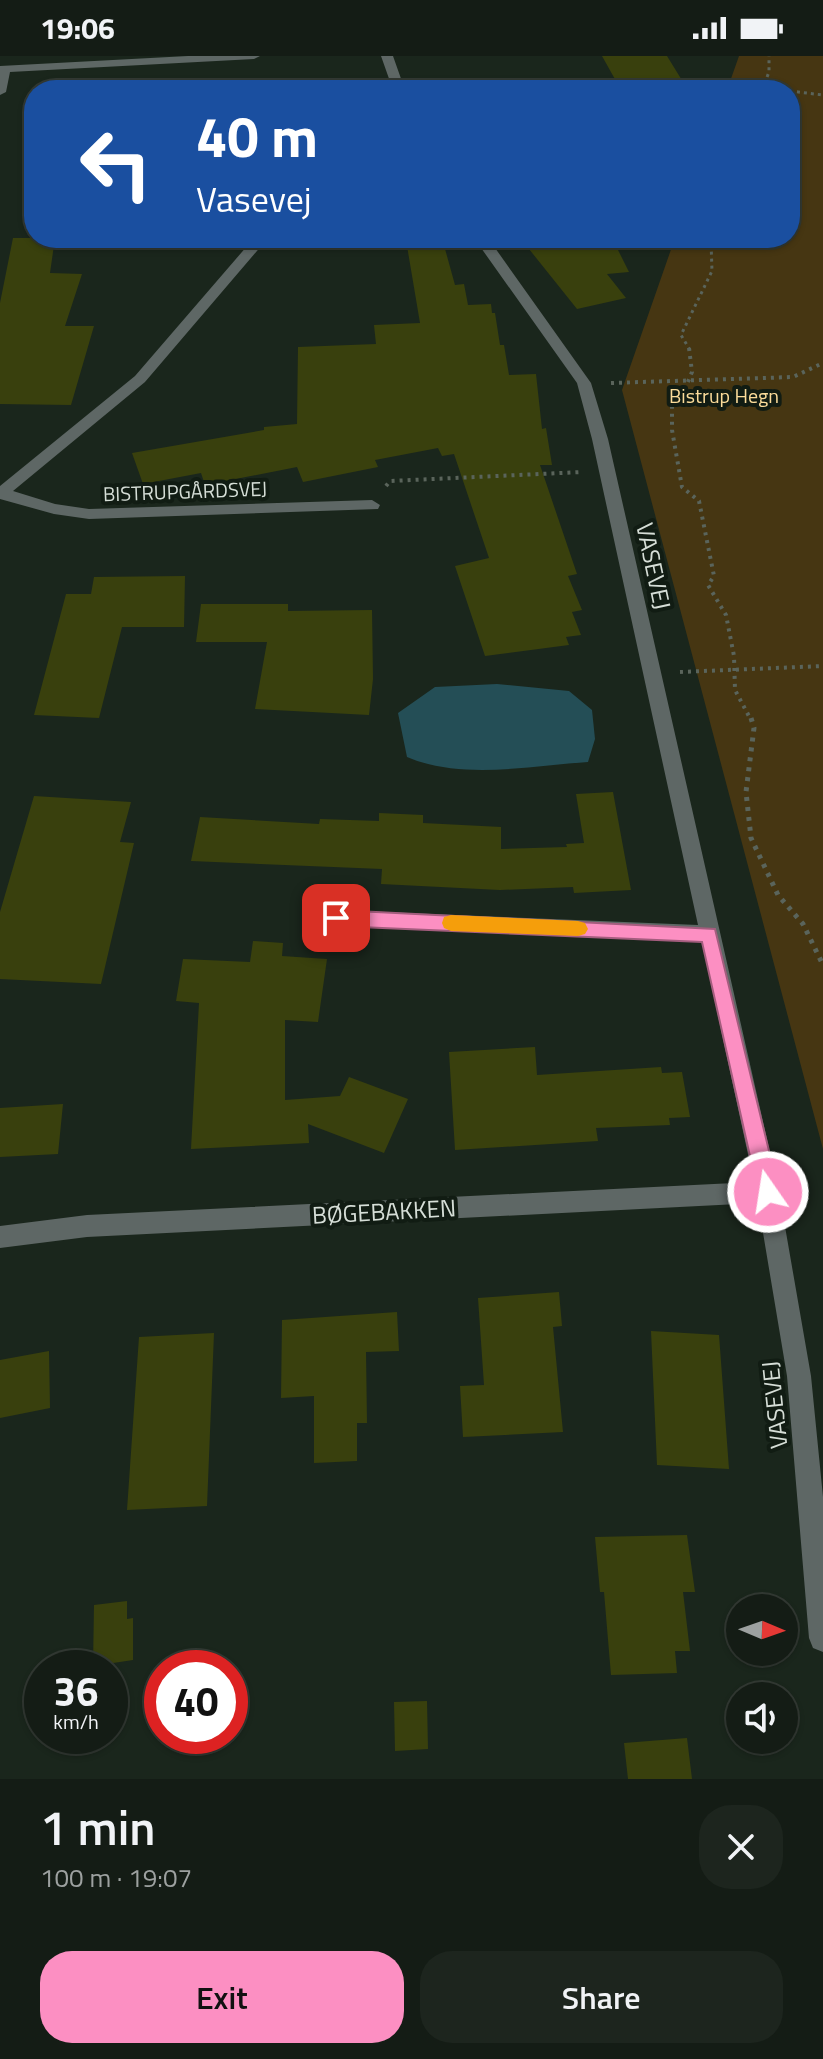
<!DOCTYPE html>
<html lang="en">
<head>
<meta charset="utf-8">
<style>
  body { margin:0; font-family:"Titillium Web",sans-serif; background:#1d251e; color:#f1f3f6; height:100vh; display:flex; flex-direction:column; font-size:30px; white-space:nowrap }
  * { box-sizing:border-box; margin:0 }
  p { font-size:26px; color:#9da1a0 }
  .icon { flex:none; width:44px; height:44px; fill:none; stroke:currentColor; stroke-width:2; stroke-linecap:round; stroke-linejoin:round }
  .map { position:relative; height:1723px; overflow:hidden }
  .details { display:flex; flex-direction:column; background:#141c15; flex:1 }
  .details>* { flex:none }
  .banner { position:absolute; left:24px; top:24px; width:776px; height:168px; border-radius:32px; box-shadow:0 2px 6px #0004,0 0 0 2px #333a34; background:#1a4fa0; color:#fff; overflow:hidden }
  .needle { width:52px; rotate:92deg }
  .controls { position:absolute; left:726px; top:1538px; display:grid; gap:16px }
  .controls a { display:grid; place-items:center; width:72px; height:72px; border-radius:50%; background:#141c15; box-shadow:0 2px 6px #0004,0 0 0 2px #333a34; font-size:40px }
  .speed { position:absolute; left:24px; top:1594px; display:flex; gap:16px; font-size:40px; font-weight:700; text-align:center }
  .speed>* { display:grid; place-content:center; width:104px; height:104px; border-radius:50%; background:#141c15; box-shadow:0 2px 6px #0004,0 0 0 2px #333a34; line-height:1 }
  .speed small { font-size:20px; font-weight:400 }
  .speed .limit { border:12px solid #d22; background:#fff; color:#111 }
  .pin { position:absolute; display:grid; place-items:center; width:68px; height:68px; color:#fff; margin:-34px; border-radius:16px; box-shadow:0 4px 12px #0006 }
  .me { position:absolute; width:88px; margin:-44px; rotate:347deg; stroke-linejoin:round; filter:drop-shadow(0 0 6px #0008) }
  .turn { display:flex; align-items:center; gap:28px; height:168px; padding:0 40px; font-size:36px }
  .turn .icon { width:104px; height:104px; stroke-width:2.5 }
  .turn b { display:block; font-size:56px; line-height:68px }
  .round { display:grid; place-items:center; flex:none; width:84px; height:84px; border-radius:32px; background:#1d251e }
  .summary { display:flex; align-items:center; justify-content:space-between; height:136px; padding:0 40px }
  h1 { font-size:48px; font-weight:600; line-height:60px }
  .primary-button { display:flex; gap:16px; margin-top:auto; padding:16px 40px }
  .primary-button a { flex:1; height:92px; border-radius:32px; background:#fc8fc2; color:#111; font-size:32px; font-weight:600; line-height:92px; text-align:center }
  .primary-button a+a { background:#1d251e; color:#f1f3f6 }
  .status { display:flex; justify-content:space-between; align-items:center; height:56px; padding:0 40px; background:#141c15; direction:ltr }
  .status svg { height:22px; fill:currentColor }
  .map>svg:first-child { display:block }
  .green { fill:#463612 }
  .water { fill:#244e56 }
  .building { fill:#39400d }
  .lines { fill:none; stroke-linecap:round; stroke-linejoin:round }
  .path-far2 { stroke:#5a645b; stroke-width:3; stroke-dasharray:3 4; stroke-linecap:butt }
  .path-far1 { stroke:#5a645b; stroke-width:4; stroke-dasharray:3 5; stroke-linecap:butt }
  .path { stroke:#5a645b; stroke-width:5; stroke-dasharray:4 6; stroke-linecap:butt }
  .minor { fill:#5e6765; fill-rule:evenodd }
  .route { fill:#fc8fc2; stroke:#a45d7e; stroke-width:2 }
  .slow { fill:#f59e0b }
  .labels { text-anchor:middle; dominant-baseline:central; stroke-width:8; stroke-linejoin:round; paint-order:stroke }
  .far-park-label { font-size:20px; fill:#fbdc9a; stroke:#111c13 }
  .far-street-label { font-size:20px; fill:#d6ded7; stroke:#111c13 }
  .street-label { font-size:24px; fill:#d6ded7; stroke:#111c13 }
</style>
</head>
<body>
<div class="status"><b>19:06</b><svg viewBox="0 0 49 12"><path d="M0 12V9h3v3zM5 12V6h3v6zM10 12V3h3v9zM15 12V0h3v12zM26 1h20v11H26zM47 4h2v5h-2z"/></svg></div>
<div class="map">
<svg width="823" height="1723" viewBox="0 0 823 1723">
  <rect width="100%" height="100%" fill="#1a261c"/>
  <!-- green -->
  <path class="green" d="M 739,0 L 823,0 L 823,1093 L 622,334 L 675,182 L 790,182 L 790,34 L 727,34 Z"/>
  <!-- water -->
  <path class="water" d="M 497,628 L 569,635 L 592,654 L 595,683 L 588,706 C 529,710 461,724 407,701 L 398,657 L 435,631 Z"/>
  <!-- building -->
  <path class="building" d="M 602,0 L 667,0 L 688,34 L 621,34 Z
    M 13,182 L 55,182 L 50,217 L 82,218 L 65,270 L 94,270 L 71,349 L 0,348 L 0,247 Z
    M 442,182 L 455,229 L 464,228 L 468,249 L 491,248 L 492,257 L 495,257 L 500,289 L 504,289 L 509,319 L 536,318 L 542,373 L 546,372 L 552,409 L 540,409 L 577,518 L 568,520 L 582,554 L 572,556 L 581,579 L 566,581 L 569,589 L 485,600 L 455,510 L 489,502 L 454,398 L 442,400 L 438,392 L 375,404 L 378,411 L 303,426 L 297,411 L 205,429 L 201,417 L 143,428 L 132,397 L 264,374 L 264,371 L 297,368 L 298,291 L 376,288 L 374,269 L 420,267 L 406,184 Z
    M 612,182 L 629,216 L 607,218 L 626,242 L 577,253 L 521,183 Z
    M 185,520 L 184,571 L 122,571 L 99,662 L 34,659 L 66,538 L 91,538 L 94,521 Z
    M 201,548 L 288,548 L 288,555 L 372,554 L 373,623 L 369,659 L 255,653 L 267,586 L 196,586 Z
    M 613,736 L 631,834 L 574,837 L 573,831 L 500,834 L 381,828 L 382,813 L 191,805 L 200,761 L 319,768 L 320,763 L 379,765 L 379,757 L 423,759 L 423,767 L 501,771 L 501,793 L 567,791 L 566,788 L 584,787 L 576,738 Z
    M 34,740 L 131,746 L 120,786 L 134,787 L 101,928 L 0,923 L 0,856 Z
    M 253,885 L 283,887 L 282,900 L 327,903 L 318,966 L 285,964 L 285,1044 L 340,1040 L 349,1021 L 408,1043 L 384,1097 L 308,1068 L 309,1087 L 191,1093 L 199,947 L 176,945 L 183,903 L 250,906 Z
    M 535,991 L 537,1019 L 661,1011 L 662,1017 L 682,1016 L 690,1061 L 669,1062 L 670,1069 L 596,1072 L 598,1085 L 455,1094 L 449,996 Z
    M 63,1048 L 58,1098 L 0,1101 L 0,1052 Z
    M 559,1236 L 562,1270 L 553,1271 L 563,1376 L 463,1381 L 460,1330 L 484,1329 L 478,1242 Z
    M 397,1256 L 399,1295 L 366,1296 L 367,1367 L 357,1367 L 357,1405 L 314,1407 L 314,1340 L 281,1342 L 282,1264 Z
    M 651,1275 L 719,1279 L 729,1413 L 657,1409 Z
    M 214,1277 L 207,1450 L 127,1454 L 139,1281 Z
    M 49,1295 L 50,1352 L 0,1362 L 0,1304 Z
    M 687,1479 L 695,1536 L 683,1536 L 690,1595 L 675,1595 L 677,1617 L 611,1619 L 604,1536 L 600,1536 L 595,1481 Z
    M 127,1545 L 127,1563 L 133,1562 L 133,1604 L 93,1610 L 94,1549 Z
    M 427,1645 L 428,1693 L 395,1695 L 394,1646 Z
    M 687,1682 L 692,1723 L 628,1723 L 624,1687 Z"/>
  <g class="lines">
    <!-- path-far2 -->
    <path class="path-far2" d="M 763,31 L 785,34
      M 762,34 L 769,16 L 769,0
      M 790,35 L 823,39
      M 690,294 L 681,279 L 712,215 L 711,185 L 714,182"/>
    <!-- path-far1 -->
    <path class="path-far1" d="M 689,292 L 692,316 L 685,333 L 672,349 L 672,374 L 682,431 L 699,445 L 714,520 L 708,529 L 726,559 L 734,600 L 735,634 L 751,664
      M 611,327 L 793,321 L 823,307
      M 386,430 L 390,425 L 582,416
      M 680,616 L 823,610"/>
    <!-- path -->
    <path class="path" d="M 751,662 L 754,672 L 746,736 L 751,782 L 778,839 L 803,868 L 823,909"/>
    <!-- minor -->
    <path class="minor" d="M 188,0 L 260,0 L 254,3 L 10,16 L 6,36 L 0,39 L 0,10 Z
      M 381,0 L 393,0 L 405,34 L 393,34 Z
      M 254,182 L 268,182 L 145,326 L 13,435 L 55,448 L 89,453 L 372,444 L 380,449 L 378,453 L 89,463 L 54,458 L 0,443 L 0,430 L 135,320 Z
      M 474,182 L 488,182 L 591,327 L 608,383 L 779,1136 L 811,1320 L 823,1441 L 823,1596 L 813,1592 L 809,1582 L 787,1320 L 758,1147 L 87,1181 L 0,1192 L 0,1170 L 87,1159 L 754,1126 L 702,886 L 336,870 L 329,868 L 326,862 L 329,856 L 336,854 L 698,869 L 592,383 L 577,327 Z"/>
  </g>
  <!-- route -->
  <path class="route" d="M 336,854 L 715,873 L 779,1136 L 776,1143 L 768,1146 L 761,1143 L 758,1136 L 702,886 L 336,870 L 329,867 L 327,862 L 329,856 Z"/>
  <!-- slow -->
  <path class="slow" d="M 451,859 L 578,865 L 585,867 L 588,873 L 585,878 L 578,880 L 451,875 L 444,872 L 442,867 L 444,861 Z"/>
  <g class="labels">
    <!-- far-park labels -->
    <g class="far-park-label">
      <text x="724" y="339">Bistrup Hegn</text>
    </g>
    <!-- far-street labels -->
    <g class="far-street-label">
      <text transform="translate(185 435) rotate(-2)">BISTRUPGÅRDSVEJ</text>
    </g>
    <!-- street labels -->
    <g class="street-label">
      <text transform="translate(654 510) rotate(78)">VASEVEJ</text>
      <text transform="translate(384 1155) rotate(-3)">BØGEBAKKEN</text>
      <text transform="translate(774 1349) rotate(-96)">VASEVEJ</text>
    </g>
  </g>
</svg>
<div class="controls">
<a><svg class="needle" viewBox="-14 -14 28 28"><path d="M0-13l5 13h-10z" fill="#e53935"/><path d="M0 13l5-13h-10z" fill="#9da1a0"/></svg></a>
<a><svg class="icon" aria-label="sound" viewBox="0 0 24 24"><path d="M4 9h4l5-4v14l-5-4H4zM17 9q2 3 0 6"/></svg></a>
</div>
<div class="speed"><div>36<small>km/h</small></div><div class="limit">40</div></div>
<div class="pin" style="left:336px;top:862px;background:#d93025"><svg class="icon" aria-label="arrive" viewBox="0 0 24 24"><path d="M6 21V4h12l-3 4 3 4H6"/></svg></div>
<svg class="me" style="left:768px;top:1136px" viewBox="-20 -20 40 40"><circle r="17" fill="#fc8fc2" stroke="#fff" stroke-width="3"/><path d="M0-11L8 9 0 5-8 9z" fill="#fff"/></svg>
<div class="banner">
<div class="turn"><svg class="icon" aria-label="left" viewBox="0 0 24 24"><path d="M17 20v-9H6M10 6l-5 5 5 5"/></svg><div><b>40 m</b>Vasevej</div></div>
</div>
</div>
<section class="details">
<div class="summary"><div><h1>1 min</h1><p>100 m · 19:07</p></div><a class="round"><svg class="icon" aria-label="close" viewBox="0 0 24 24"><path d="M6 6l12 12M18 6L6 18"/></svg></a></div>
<div class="primary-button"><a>Exit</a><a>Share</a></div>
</section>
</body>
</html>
